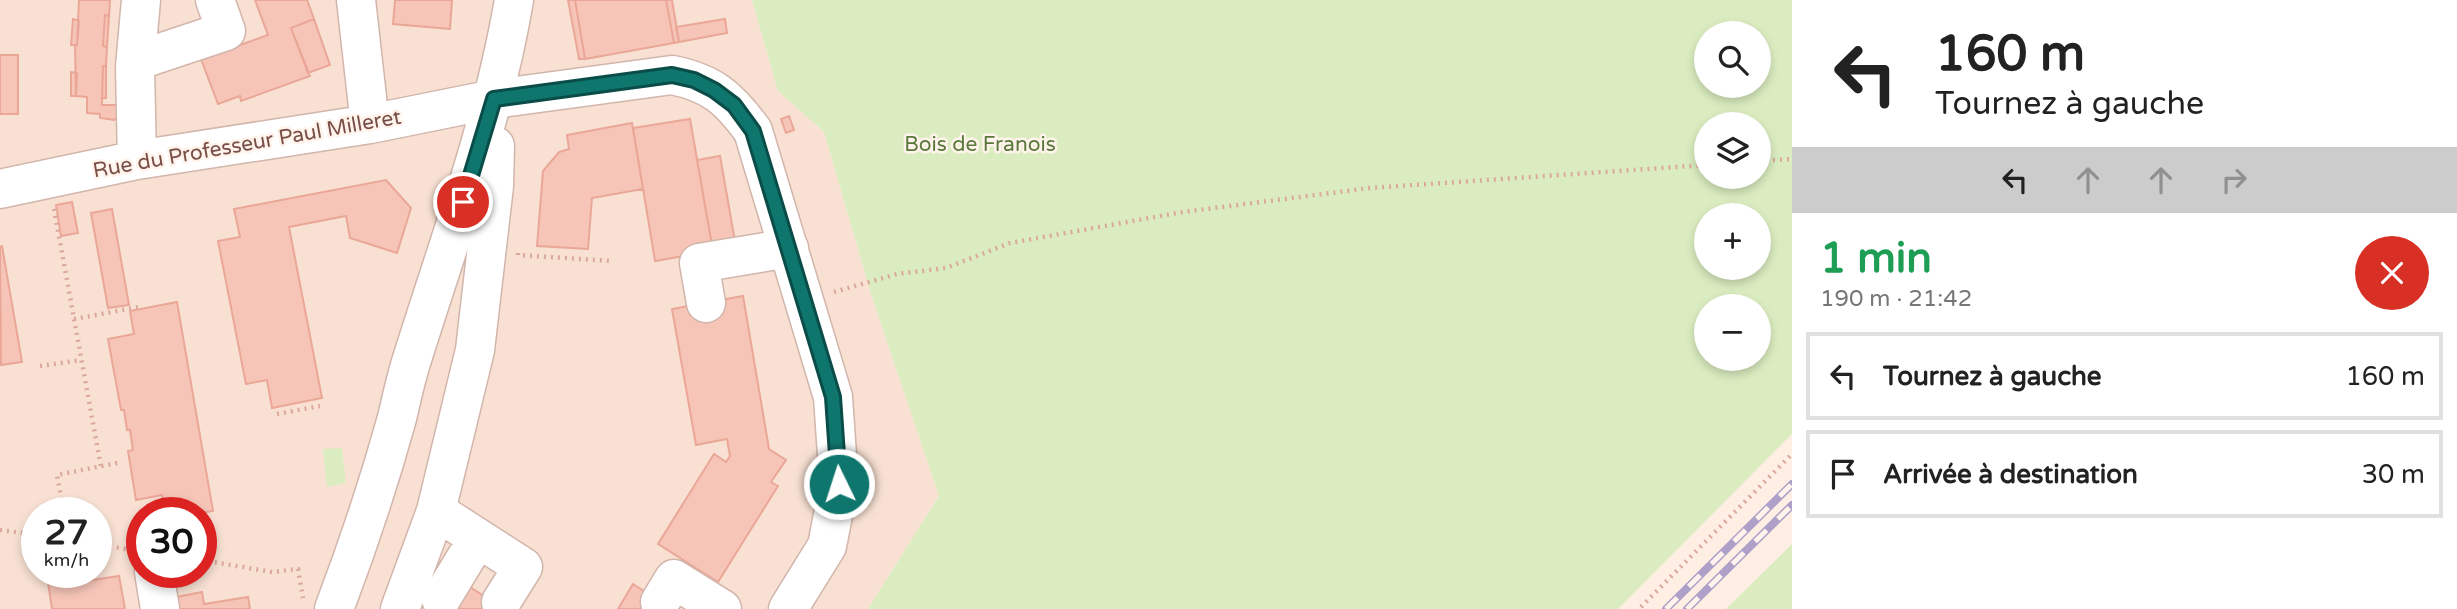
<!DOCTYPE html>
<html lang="fr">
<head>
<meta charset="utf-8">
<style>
  body { margin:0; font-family:"Varela Round",sans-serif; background:#f2f2f2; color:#222; height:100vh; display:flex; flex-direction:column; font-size:26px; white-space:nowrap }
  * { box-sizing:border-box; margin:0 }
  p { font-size:23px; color:#767676 }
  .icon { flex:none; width:38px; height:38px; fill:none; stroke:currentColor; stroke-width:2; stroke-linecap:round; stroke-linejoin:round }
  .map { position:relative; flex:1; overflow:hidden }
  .sheet { display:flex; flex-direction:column; background:#fff; width:665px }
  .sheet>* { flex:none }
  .top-card { background:#fff; color:#222; overflow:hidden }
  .buttons { position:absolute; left:1694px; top:21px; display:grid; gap:14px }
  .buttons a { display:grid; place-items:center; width:77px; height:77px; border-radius:50%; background:#fff; box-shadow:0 4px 10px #0003; font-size:35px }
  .speed { position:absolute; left:21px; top:497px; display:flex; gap:14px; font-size:35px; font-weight:700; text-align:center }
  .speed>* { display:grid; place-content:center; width:91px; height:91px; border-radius:50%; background:#fff; box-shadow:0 4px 10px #0003; line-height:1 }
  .speed small { font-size:18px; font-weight:400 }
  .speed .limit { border:10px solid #d22; background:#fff; color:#111 }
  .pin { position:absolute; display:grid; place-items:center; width:60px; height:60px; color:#fff; margin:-30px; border:4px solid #fff; border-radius:50%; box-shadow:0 2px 7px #0007 }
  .me { position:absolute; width:77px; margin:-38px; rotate:356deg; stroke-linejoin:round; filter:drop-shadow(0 0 5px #0008) }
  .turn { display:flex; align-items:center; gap:24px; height:147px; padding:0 28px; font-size:32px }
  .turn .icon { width:91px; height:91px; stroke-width:2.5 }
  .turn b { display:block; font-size:49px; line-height:60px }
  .lanes { display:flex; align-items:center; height:66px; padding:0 28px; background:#0003; justify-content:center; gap:35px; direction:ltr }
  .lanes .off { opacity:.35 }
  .round { display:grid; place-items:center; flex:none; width:74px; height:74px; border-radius:37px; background:#f2f2f2 }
  .headline { display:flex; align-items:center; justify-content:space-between; height:119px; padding:0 28px }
  h1 { font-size:42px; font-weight:700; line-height:52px; color:#1e9e55 }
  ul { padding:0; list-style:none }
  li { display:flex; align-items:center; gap:21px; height:88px; margin:0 14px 10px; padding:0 14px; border:4px solid #e0e0e0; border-radius:0px }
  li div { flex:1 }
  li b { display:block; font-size:26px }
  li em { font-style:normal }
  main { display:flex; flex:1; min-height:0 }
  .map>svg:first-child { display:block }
  .residential { fill:#f8e1d3; fill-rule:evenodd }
  .green { fill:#dbedc0; fill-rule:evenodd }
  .building { fill:#f6c5b8; stroke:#eaa797; stroke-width:2 }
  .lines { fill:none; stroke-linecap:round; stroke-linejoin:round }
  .minor-casing { stroke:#d2b5ab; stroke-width:41 }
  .path { stroke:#dba89b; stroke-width:4.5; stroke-dasharray:2 5; stroke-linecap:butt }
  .minor { stroke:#fff; stroke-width:38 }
  .rail-casing { stroke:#aea0c8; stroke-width:8 }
  .rail { stroke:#fff3eb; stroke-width:5; stroke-dasharray:16; stroke-linecap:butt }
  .route-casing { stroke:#0a4d48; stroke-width:18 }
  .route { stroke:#0f766e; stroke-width:12 }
  .labels { text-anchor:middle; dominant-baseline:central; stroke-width:5; stroke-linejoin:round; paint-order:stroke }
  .street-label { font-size:21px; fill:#784f47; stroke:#fff3eb }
  .park-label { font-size:21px; fill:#59793b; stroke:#fff3eb }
</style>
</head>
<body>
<main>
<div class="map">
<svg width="1792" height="609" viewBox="0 0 1792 609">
  <rect width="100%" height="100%" fill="#feeee3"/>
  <!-- residential -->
  <path class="residential" d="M 0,0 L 752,0 L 778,91 L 824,132 L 872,297 L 939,496 L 868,609 L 0,609 ZM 37,513 L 96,513 L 96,572 L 37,572 ZM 142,513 L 201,513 L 201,572 L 142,572 Z"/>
  <!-- green -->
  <path class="green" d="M 752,0 L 1792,0 L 1792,434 L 1618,609 L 868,609 L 939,496 L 872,297 L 824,132 L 778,91 ZM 1759,33 L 1759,86 L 1706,86 L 1706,33 ZM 1759,124 L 1759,177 L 1706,177 L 1706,124 ZM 1706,215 L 1759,215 L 1759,268 L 1706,268 ZM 1759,306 L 1759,359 L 1706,359 L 1706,306 Z
    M 342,448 L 346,483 L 327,487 L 323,449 Z
    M 1792,544 L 1792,609 L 1726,609 Z"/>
  <!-- building -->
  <path class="building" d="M 79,0 L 110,0 L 109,16 L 105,15 L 103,46 L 107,47 L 106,66 L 103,66 L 102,105 L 117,105 L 117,117 L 114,120 L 100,118 L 100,114 L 87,113 L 87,97 L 76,96 L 75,45 L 77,45 Z
    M 255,0 L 307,0 L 314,19 L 291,28 L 310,76 L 241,101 L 240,96 L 218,104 L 201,59 L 268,35 Z
    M 395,0 L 452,0 L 450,29 L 393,24 Z
    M 568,0 L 575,0 L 585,59 L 579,59 Z
    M 575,0 L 666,0 L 674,43 L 585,59 Z
    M 666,0 L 672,0 L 679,42 L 674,43 Z
    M 105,15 L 109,16 L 107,47 L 103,46 Z
    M 73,19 L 79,21 L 77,45 L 71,45 Z
    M 314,19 L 330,65 L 308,73 L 291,28 Z
    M 725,19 L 727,33 L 679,42 L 676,27 Z
    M 0,55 L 18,55 L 18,114 L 0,114 Z
    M 103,66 L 106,66 L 106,98 L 102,98 Z
    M 71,72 L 77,73 L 76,96 L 71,96 Z
    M 789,116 L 794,130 L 786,133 L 781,119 Z
    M 690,119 L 713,251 L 655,261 L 633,128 Z
    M 632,123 L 643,189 L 592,198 L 588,249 L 537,246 L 543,171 L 559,152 L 569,149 L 567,135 Z
    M 720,156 L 736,247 L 713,251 L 697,160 Z
    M 386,180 L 411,208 L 397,253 L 350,238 L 346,216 L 289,227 L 322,398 L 272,408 L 267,380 L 246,384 L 218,241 L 240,237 L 234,209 Z
    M 72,202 L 78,233 L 61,236 L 56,205 Z
    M 112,209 L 129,305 L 108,308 L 91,213 Z
    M 2,246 L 22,362 L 1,365 L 0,247 Z
    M 743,296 L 769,449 L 786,460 L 771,482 L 778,486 L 718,582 L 658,544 L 714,454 L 726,462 L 730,456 L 727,439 L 696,445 L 672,309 Z
    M 177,302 L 213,511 L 201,513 L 165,513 L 162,495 L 136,500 L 128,451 L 133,450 L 130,430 L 127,430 L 124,410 L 121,410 L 108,339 L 134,334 L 130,311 Z
    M 70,572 L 73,583 L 119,576 L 125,609 L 52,609 L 47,576 Z
    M 633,584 L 672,609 L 618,609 Z
    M 470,587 L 490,600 L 512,609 L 457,609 Z
    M 202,592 L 204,604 L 248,597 L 250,609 L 178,609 L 176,597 Z"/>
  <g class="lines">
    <defs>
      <path id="minor" d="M 356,0 L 370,124
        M 136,61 L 226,31 L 215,0
        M 137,160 L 135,67 L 141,0
        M 0,189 L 137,160 L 370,124 L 494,99 L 672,75 C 712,83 729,98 753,131 L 833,397 L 839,484 L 827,546 L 788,609
        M 706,303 L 699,263 L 789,248
        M 436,511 L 523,567 L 501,602
        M 154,572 L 160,609
        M 441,599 L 478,538
        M 660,602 L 674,579 L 722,609
        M 334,609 C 358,546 379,483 397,418 C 402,397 406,377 413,356 C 450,238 493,123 514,0
        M 400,609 L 436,511 L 475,350 L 494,186 L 495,146"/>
    </defs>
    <!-- minor casing -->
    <use href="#minor" class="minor-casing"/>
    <!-- path -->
    <path class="path" d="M 1759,161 L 1792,159
      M 54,209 L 101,467
      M 518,253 L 518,255 L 612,261
      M 834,292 L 897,274 L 946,268 L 1010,243 L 1183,212 L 1370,188 L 1706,165
      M 74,319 L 139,307
      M 40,366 L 81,360
      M 277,414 L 320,406
      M 64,513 L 57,475 L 122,462
      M 0,530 L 37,535
      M 96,544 L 131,550
      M 201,560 L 272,572 L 298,569 L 303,598
      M 1641,607 L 1792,454"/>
    <!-- minor -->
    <use href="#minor" class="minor"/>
    <defs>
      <path id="rail" d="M 1666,609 L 1792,484
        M 1687,609 L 1792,505"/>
    </defs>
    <!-- rail casing -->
    <use href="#rail" class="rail-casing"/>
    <!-- rail -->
    <use href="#rail" class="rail"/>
  </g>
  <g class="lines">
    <defs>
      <path id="route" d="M 463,202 L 494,99 L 672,75 L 694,80 L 714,90 L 734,105 L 753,131 L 833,397 L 839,484"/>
    </defs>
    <!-- route casing -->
    <use href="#route" class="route-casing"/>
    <!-- route -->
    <use href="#route" class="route"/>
  </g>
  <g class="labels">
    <!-- street labels -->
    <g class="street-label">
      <text transform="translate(247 144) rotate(-10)">Rue du Professeur Paul Milleret</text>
    </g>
    <!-- park labels -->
    <g class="park-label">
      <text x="980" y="144">Bois de Franois</text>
    </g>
  </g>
</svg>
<div class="buttons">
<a><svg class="icon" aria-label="search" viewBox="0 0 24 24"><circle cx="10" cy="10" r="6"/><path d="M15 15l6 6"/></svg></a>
<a><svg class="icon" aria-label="layers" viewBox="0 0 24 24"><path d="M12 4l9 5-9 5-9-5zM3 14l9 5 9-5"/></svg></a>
<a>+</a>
<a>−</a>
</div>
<div class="speed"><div>27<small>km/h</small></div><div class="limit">30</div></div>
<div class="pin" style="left:463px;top:202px;background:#d93025"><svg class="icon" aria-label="arrive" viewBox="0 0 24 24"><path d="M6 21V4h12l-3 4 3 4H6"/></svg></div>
<svg class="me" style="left:839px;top:484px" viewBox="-20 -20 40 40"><circle r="17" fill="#0f766e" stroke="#fff" stroke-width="3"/><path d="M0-11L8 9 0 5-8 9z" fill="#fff"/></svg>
</div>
<section class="sheet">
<div class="top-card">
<div class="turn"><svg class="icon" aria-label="left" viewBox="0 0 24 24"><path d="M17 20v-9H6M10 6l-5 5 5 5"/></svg><div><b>160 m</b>Tournez à gauche</div></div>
<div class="lanes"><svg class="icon" aria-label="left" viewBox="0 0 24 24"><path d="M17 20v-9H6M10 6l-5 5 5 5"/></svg><svg class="icon off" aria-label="ahead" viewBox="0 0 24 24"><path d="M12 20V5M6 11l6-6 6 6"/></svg><svg class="icon off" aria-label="ahead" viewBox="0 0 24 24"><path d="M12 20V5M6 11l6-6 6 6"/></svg><svg class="icon off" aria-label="right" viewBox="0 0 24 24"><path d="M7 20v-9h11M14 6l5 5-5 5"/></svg></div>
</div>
<div class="headline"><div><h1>1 min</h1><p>190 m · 21:42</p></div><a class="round" style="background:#d93025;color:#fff"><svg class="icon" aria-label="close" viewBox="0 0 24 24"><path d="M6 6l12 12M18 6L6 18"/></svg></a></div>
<ul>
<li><svg class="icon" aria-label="left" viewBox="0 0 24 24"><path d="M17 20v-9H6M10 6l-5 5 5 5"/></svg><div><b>Tournez à gauche</b></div><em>160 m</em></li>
<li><svg class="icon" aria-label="arrive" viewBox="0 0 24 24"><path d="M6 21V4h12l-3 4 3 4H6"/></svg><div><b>Arrivée à destination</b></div><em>30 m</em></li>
</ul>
</section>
</main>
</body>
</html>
